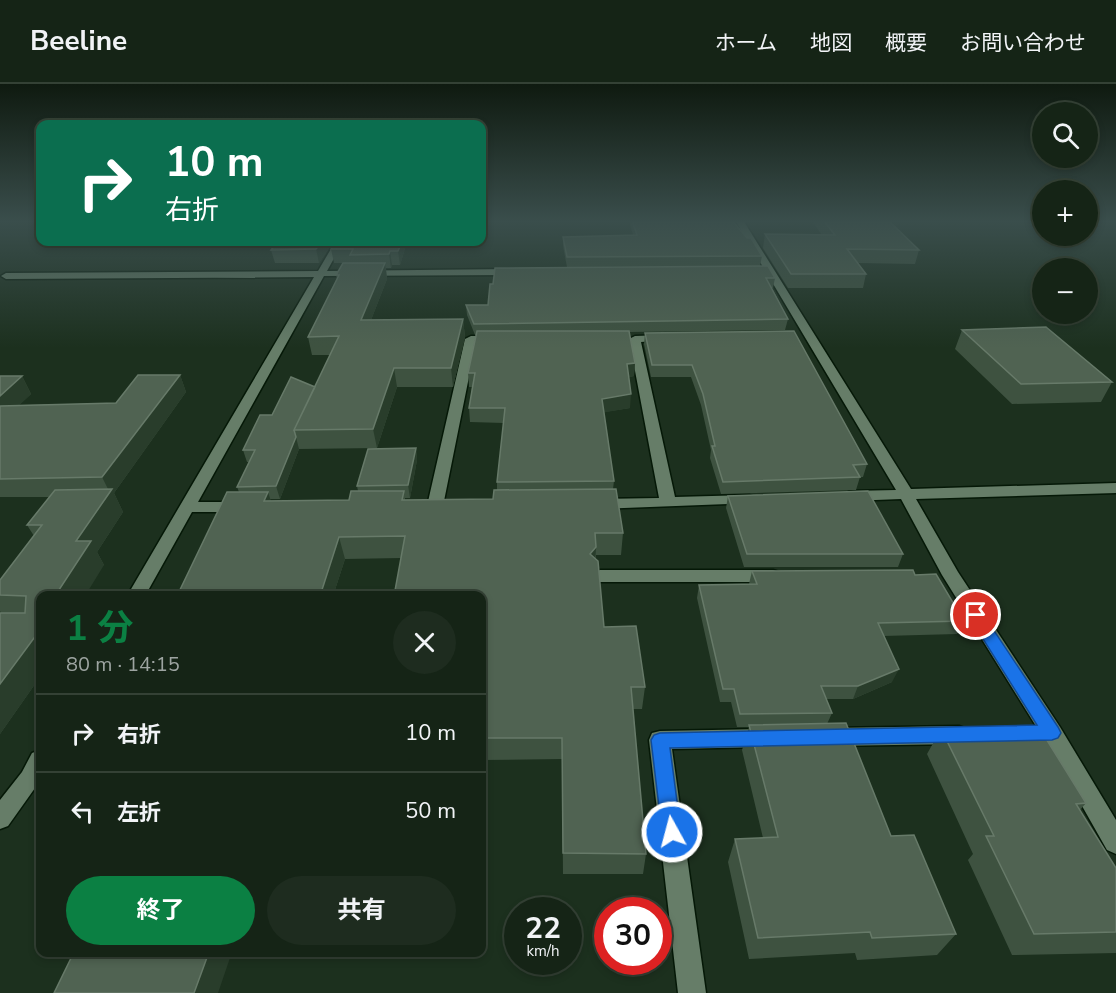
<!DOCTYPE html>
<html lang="ja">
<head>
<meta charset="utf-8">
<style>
  body { margin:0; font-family:"Nunito Sans","Noto Sans JP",sans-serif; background:#1e2c1f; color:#f1f3f6; height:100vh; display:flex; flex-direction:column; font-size:22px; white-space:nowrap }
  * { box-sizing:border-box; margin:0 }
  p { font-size:20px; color:#9da4a1 }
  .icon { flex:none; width:33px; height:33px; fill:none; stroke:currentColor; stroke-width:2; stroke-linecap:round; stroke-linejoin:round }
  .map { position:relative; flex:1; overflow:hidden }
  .drawer { position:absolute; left:36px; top:507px; width:450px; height:366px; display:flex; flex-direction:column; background:#152416; border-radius:12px; box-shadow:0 3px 9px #0003,0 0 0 2px #344135 }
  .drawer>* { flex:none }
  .guide { position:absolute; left:36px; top:36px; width:450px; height:126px; border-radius:12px; box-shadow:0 3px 9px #0003,0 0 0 2px #344135; background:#0b6e4f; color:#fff; overflow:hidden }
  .buttons { position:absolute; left:1032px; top:18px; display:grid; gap:12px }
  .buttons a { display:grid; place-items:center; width:66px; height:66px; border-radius:50%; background:#152416; box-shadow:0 3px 9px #0003,0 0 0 2px #344135; font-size:30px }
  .speed { position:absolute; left:504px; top:813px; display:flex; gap:12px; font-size:30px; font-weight:700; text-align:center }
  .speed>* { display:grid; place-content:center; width:78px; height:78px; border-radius:50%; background:#152416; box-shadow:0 3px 9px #0003,0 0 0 2px #344135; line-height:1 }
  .speed small { font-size:15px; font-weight:400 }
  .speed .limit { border:9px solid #d22; background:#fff; color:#111 }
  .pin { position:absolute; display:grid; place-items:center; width:51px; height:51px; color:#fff; margin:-26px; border:3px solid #fff; border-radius:50%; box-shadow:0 2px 6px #0007 }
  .me { position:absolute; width:66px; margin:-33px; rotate:353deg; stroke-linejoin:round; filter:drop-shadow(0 0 4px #0008) }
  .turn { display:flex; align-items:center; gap:21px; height:126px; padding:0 30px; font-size:27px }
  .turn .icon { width:78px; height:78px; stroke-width:2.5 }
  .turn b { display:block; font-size:42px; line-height:51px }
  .round { display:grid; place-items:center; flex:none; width:63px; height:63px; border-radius:32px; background:#1e2c1f }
  .summary { display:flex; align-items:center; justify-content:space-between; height:102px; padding:0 30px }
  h1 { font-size:36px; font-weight:700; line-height:45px; color:#0b8043 }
  .button { display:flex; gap:12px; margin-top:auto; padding:12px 30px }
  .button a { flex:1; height:69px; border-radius:36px; background:#0b8043; color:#fff; font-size:24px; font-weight:700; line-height:69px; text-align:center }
  .button a+a { background:#1e2c1f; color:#f1f3f6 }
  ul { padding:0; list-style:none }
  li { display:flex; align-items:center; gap:18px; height:78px; padding:0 30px; border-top:2px solid #344135 }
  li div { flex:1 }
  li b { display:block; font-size:22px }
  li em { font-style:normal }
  header { display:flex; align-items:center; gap:36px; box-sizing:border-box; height:84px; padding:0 30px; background:#152416; border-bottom:2px solid #344135 }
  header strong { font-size:28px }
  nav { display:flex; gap:33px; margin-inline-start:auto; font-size:21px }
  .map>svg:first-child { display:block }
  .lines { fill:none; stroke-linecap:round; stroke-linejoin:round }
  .minor-casing { stroke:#051807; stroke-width:3 }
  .minor { fill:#667d68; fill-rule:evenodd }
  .wall { fill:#3e5240 }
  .shaded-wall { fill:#293d2b }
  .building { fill:#506352; stroke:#677a69; stroke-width:1.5 }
  .route { fill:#1a73e8; stroke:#114b97; stroke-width:1.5 }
</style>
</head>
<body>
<header>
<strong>Beeline</strong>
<nav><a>ホーム</a><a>地図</a><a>概要</a><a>お問い合わせ</a></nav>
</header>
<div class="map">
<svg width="1116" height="909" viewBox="0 0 1116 909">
  <rect width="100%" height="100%" fill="#1c301e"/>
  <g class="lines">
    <defs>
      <path id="minor" d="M 735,136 L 743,136 L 911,405 L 1116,399 L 1116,409 L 916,415 L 958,488 L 1060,643 L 1116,736 L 1116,770 L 1107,766 L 1044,655 L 942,491 L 901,415 L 850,417 L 842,412 L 850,407 L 896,406 Z
        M 335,158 L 343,158 L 327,187 L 515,185 L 520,188 L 515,191 L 324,192 L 198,418 L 242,418 L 250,423 L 242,428 L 192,428 L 145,512 L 127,512 L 314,193 L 6,195 L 1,192 L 6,189 L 318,187 Z
        M 665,251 L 669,252 L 669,256 L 641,258 L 675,413 L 749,411 L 754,413 L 757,416 L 754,419 L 598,425 L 590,420 L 598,415 L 659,414 L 629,255 L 635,252 Z
        M 471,252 L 496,252 L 502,255 L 496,258 L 476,258 L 443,422 L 435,427 L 427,422 L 465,255 Z
        M 600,486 L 773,486 L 779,488 L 782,492 L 779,496 L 773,498 L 600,498 L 594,496 L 591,492 L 594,488 Z
        M 959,642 L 967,645 L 970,651 L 967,657 L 959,660 L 829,662 L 821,660 L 818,653 L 821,646 L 829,644 Z
        M 767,645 L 775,647 L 778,654 L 775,661 L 767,663 L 672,665 L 706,909 L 678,909 L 649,656 L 652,649 L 660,647 Z
        M 40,666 L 40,697 L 8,742 L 0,745 L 0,716 L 22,688 L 32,669 Z"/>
    </defs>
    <!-- minor casing -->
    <use href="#minor" class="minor-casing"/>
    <!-- minor -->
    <use href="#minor" class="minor"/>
  </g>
  <!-- wall -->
  <path class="wall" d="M 629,136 L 732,136 L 762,172 L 760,182 L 567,183 L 563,162 L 563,153 L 633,151 Z
    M 811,136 L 888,136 L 919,166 L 915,180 L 858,179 L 866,190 L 863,204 L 788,204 L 763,164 L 765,150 L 822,151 Z
    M 333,158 L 319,179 L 275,179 L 271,166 Z
    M 336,158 L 407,158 L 400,181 L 392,181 L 391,184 L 386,184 L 387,195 L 371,236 L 463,235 L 465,253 L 453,303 L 397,303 L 377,364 L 299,365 L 280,415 L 270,415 L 271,417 L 349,416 L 358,407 L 357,402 L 416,364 L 417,376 L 410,414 L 405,414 L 405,416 L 493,415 L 497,406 L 497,398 L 504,339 L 470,338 L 469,324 L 472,303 L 469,303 L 468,289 L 476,251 L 475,251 L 467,231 L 466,221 L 488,221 L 490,200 L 775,194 L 773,204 L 772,204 L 788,235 L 785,246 L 629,248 L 635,279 L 634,292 L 629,293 L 630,324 L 604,328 L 614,397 L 613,405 L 623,449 L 621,471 L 596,471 L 596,475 L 604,543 L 645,603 L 642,625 L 633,625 L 646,770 L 643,790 L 563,790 L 562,675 L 482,676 L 482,512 L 401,474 L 345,475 L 333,512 L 177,512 L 239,408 L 237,403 L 249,378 L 247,378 L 243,366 L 272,331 L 315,303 L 331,271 L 312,271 L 308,253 L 337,196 L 336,191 L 343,179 L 334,179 L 331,165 Z
    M 962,246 L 1112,298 L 1101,318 L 1012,320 L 955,265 Z
    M 645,249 L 867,380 L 863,393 L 860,393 L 856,406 L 721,410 L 710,374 L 711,366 L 701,321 L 691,293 L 651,293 L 644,260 Z
    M 180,291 L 186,308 L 114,409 L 123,428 L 97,468 L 104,481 L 40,512 L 40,593 L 0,650 L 0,529 L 1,529 L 0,527 L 0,496 L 34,452 L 27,441 L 49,413 L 0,413 L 0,292 L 22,292 L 31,310 L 19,321 L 116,319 Z
    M 728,412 L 903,470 L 898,483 L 744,483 L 726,424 Z
    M 752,487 L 915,491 L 964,537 L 957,550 L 883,552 L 892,598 L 853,615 L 826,615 L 832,629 L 827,640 L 891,752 L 956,850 L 937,871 L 857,876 L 855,869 L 749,875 L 728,778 L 735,755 L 763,754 L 742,666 L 749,643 L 737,643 L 731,618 L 720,618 L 697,514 L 699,501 L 749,500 Z
    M 941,645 L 1086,719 L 1080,726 L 1116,784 L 1116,869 L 1012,871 L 968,776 L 973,770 L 927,670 Z"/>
  <!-- shaded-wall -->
  <path class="shaded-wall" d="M 322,158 L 333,158 L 319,179 L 316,165 Z
    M 402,158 L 407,158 L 400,181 L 398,167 Z
    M 390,167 L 392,181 L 391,184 L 389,170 Z
    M 385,179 L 387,195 L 364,254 L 361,236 Z
    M 463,235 L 465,253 L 453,303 L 451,284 Z
    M 635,279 L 634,292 L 626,294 L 627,280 Z
    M 394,284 L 397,303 L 377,364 L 373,345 Z
    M 180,291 L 186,308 L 114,409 L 123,428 L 97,468 L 104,481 L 85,512 L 55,512 L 76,457 L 110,409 L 102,393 Z
    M 22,292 L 31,310 L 0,340 L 0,312 Z
    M 631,310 L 630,324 L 601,329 L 602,315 Z
    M 296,353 L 299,365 L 280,415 L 276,402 Z
    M 416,364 L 417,376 L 410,414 L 408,401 Z
    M 268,408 L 275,430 L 264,417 Z
    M 339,453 L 345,475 L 333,512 L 320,512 Z
    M 596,463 L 595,485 L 590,470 Z
    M 40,546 L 40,593 L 0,650 L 0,600 Z
    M 899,585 L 892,598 L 853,615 L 858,602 Z
    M 209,868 L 232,868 L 218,909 L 194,909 Z"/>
  <!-- building -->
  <path class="building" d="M 632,136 L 732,136 L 747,154 L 751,154 L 762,172 L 567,173 L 563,153 L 637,151 Z
    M 823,136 L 888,136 L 919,166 L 847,165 L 866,190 L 791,190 L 765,150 L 835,151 Z
    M 277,158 L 322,158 L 316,165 L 271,166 Z
    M 336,158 L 402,158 L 398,167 L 390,167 L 389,170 L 350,171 L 353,165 L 331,165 Z
    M 343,179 L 385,179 L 361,236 L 463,235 L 451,284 L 394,284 L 373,345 L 294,346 L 339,252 L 308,253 L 339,191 L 336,191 Z
    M 768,182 L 775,194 L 766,194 L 788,235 L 474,240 L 466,221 L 488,221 L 490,200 L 493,200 L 495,184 Z
    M 1046,243 L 1112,298 L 1021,300 L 962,246 Z
    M 477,247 L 629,247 L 635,279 L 627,280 L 631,310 L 602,315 L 614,397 L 497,398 L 505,324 L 469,324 L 475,289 L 468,289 Z
    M 794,247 L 867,380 L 853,381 L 860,393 L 723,398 L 712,362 L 715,362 L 703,310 L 692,281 L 652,281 L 645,249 Z
    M 138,291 L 180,291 L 102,393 L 0,395 L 0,322 L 116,319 Z
    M 0,292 L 22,292 L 0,312 Z
    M 291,293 L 315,303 L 294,346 L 296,353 L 276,402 L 237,403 L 255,366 L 243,366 L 260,331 L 272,331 Z
    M 416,364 L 408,401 L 357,402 L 368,365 Z
    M 112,405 L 76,457 L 91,457 L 55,512 L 40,512 L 40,532 L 39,535 L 40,535 L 40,546 L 0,600 L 0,529 L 25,529 L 26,512 L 0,511 L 0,496 L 42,441 L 27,441 L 55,406 Z
    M 616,405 L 623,449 L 595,449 L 596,463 L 590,470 L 598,477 L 604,543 L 636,542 L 645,603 L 631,603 L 646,770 L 563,769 L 562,654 L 482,654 L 482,512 L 394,512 L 405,452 L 339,453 L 320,512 L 177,512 L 227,408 L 268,408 L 264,417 L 349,416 L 351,407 L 404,407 L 402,416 L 493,415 L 494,406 Z
    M 868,407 L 903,470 L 747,470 L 728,412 Z
    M 913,486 L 915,491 L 936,490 L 964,537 L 878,539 L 899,585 L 858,602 L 821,602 L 832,629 L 740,630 L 734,605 L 723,605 L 699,501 L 757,500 L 752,487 Z
    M 846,639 L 891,752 L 914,751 L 956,850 L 872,854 L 870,848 L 758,854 L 735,755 L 778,753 L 749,641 Z
    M 941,645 L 1040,645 L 1086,719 L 1076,720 L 1116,784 L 1116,848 L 1034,850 L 986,752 L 994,752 Z
    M 74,868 L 209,868 L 194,909 L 54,909 Z"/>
  <!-- sky -->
  <linearGradient id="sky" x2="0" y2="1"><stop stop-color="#0f1a10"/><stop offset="0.52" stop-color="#3a4e4c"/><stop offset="1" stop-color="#3a4e4c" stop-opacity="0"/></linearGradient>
  <rect width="1116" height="264" fill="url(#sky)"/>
  <!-- route -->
  <path class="route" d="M 976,525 L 981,527 L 1058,643 L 1061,649 L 1058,654 L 1052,656 L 670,664 L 681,748 L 679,755 L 672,758 L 665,755 L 662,748 L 651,656 L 654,651 L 660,649 L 1037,641 L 968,531 L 971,527 Z"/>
</svg>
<div class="buttons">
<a><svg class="icon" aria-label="search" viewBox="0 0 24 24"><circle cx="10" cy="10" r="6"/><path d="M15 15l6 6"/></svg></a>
<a>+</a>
<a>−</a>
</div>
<div class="speed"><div>22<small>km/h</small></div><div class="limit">30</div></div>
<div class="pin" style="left:976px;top:531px;background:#d93025"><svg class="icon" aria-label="arrive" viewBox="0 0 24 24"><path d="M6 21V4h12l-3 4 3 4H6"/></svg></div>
<svg class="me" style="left:672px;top:748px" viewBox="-20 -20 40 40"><circle r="17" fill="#1a73e8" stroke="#fff" stroke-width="3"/><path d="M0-11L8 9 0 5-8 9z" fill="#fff"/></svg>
<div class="guide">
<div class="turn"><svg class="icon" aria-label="right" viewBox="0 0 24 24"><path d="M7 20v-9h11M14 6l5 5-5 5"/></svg><div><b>10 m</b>右折</div></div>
</div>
<section class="drawer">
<div class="summary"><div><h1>1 分</h1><p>80 m · 14:15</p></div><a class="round"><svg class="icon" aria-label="close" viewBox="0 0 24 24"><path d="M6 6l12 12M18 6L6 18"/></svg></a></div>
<ul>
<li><svg class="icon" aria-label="right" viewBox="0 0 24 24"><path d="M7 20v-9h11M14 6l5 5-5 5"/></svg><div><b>右折</b></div><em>10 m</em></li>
<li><svg class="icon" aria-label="left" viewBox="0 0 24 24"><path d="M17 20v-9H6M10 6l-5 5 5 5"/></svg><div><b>左折</b></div><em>50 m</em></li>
</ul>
<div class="button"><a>終了</a><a>共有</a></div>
</section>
</div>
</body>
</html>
